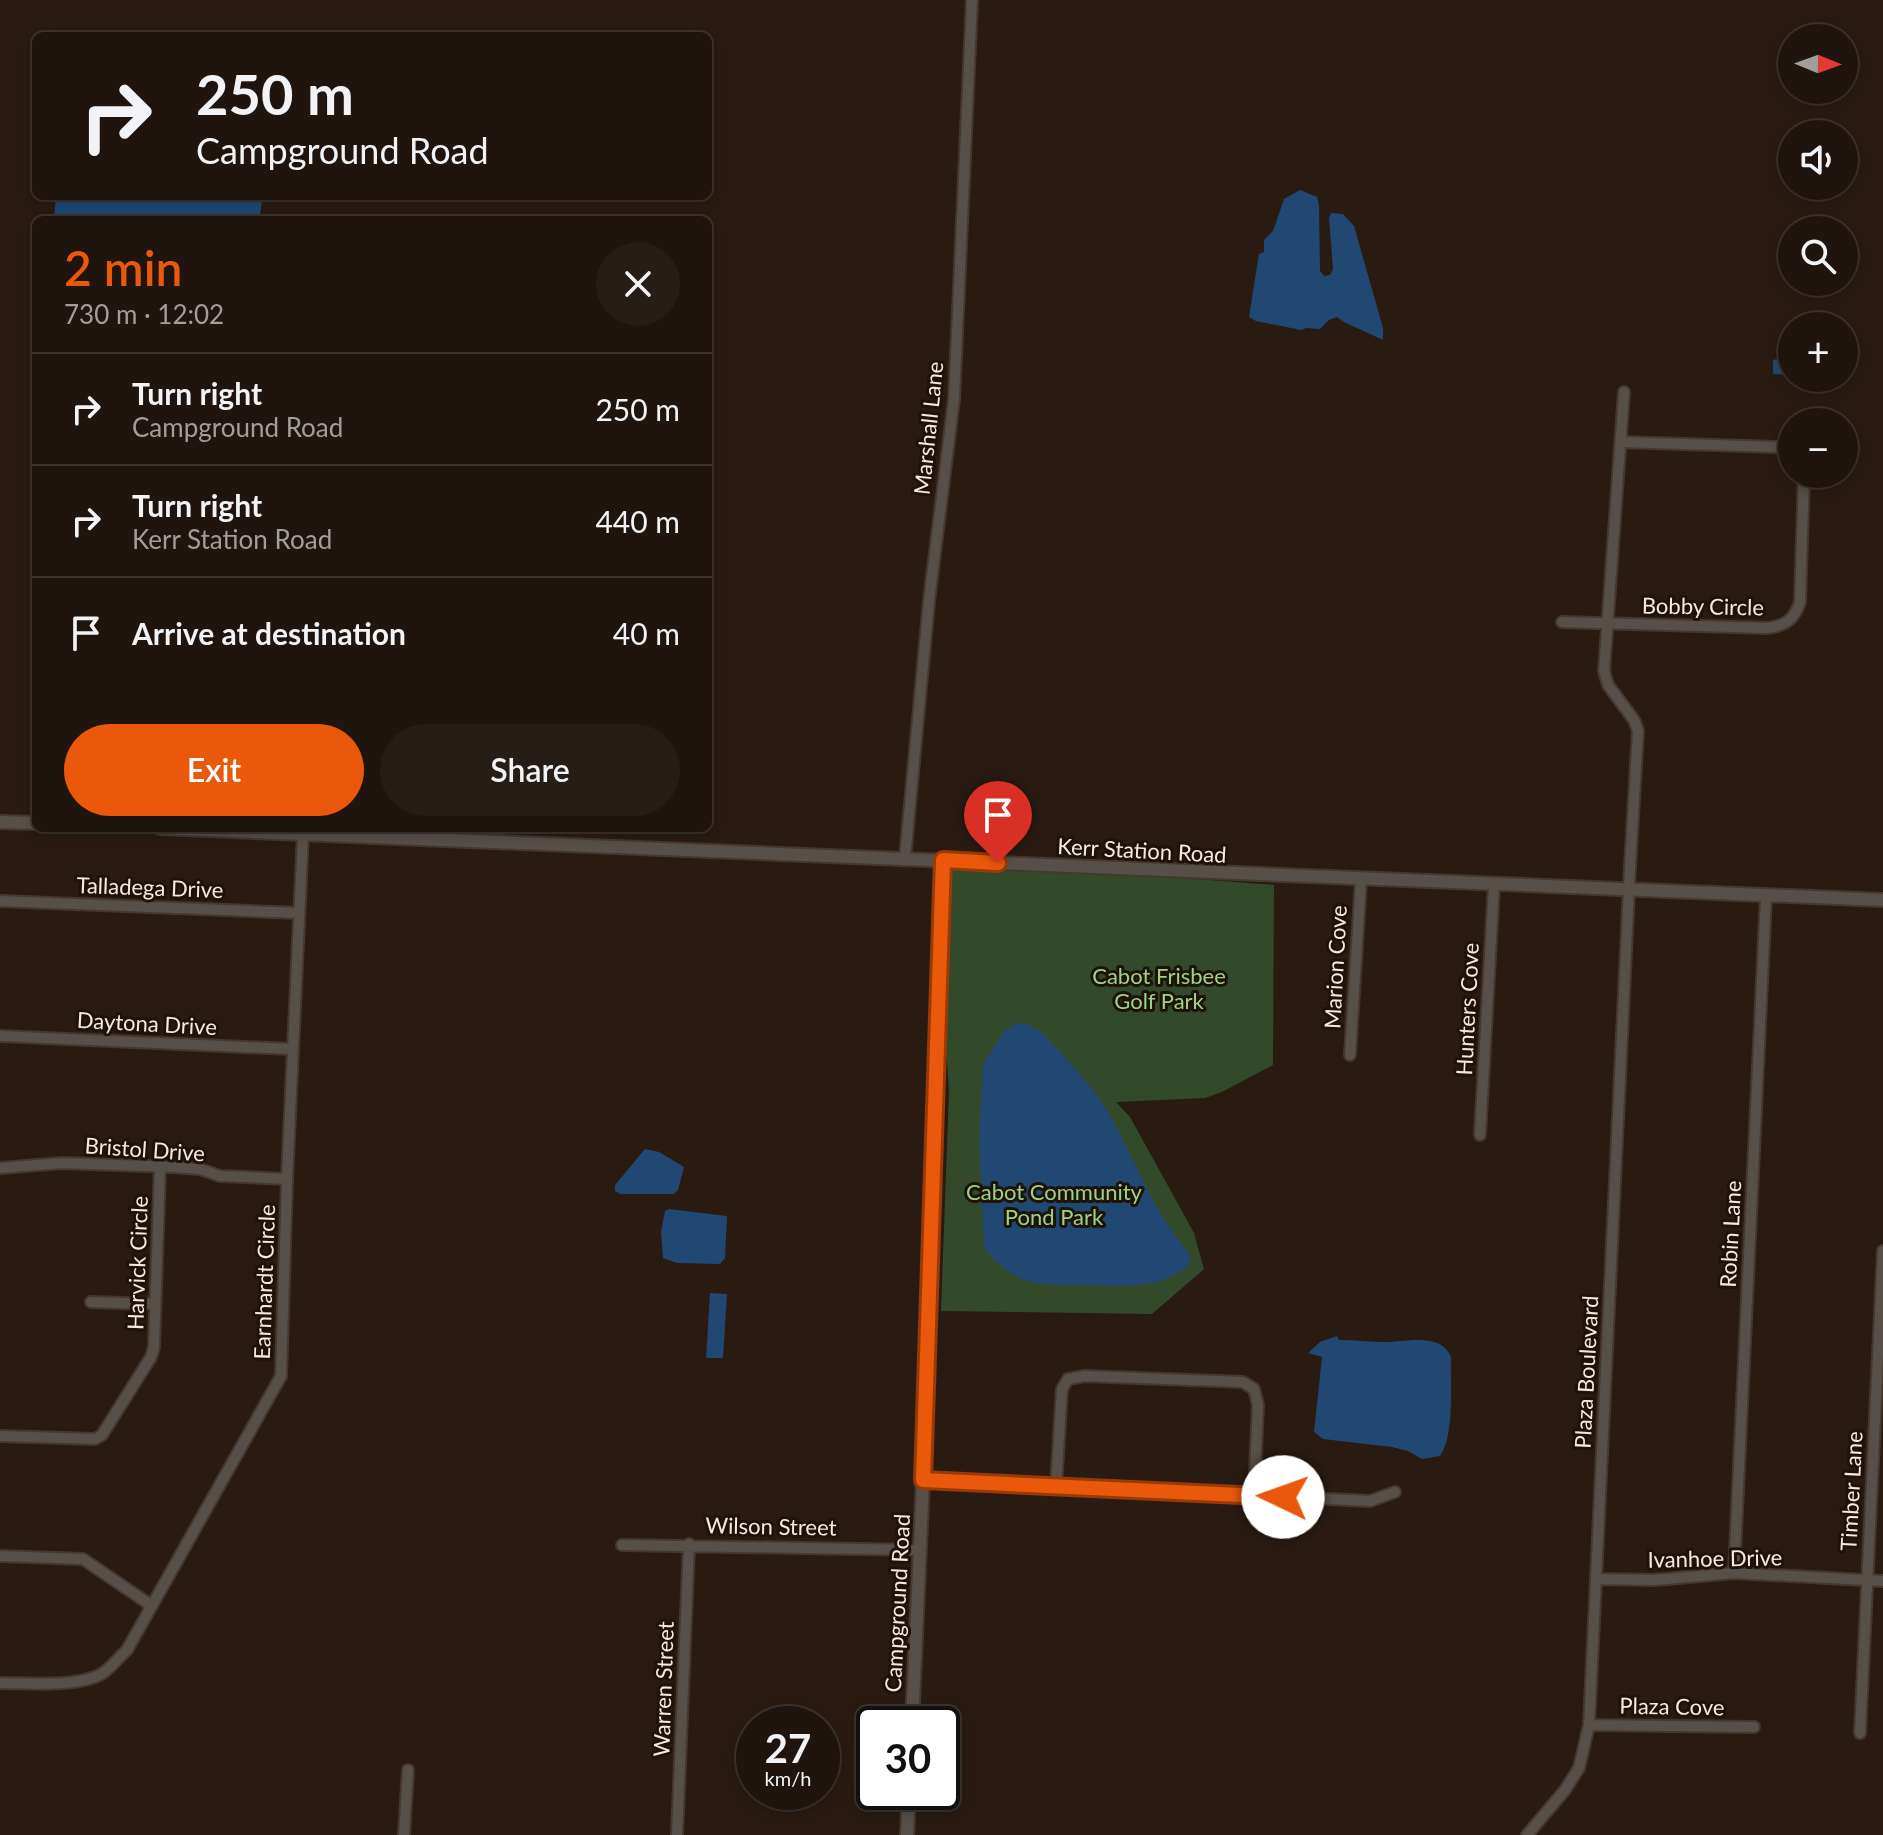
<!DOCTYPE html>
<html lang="en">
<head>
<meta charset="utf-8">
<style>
  body { margin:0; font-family:Lato,sans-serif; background:#271d17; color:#f1f3f6; height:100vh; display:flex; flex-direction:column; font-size:30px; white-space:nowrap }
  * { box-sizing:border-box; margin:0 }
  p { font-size:26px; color:#a19e9e }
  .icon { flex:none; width:44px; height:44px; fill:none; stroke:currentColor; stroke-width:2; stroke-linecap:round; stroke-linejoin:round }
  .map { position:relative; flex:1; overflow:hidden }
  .drawer { position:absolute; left:32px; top:216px; width:680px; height:616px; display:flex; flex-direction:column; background:#1f140e; border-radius:12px; box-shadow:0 4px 12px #0003,0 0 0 2px #3c332e }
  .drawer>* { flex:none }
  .hud { position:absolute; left:32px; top:32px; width:680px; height:168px; border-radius:12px; box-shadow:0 4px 12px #0003,0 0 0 2px #3c332e; background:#1f140e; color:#f1f3f6; overflow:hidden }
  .needle { width:52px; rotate:91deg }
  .tools { position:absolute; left:1778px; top:24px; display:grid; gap:16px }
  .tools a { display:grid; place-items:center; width:80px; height:80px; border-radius:50%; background:#1f140e; box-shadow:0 4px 12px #0003,0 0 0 2px #3c332e; font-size:40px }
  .speed { position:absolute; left:736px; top:1706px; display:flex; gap:16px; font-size:40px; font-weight:700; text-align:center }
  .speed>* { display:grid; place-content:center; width:104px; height:104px; border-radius:50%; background:#1f140e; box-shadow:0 4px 12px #0003,0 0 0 2px #3c332e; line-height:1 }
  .speed small { font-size:20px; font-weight:400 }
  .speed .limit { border:4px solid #111; border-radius:12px; background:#fff; color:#111 }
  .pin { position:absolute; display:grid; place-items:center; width:68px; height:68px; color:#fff; margin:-82px -34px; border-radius:50% 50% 50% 0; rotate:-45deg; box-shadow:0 0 8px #0007 }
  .pin .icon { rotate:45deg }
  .me { position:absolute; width:88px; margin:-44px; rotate:273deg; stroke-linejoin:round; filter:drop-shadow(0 0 6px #0008) }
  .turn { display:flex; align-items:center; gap:28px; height:168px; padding:0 32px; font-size:36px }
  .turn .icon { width:104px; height:104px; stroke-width:2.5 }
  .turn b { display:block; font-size:56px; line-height:68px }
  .round { display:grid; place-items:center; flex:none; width:84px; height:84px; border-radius:42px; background:#271d17 }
  .headline { display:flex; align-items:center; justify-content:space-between; height:136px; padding:0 32px }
  h1 { font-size:48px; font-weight:600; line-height:60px; color:#ea580c }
  .primary-button { display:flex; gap:16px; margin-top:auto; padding:16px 32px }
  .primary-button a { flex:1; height:92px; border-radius:48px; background:#ea580c; color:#fff; font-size:32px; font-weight:600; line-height:92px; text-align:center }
  .primary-button a+a { background:#271d17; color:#f1f3f6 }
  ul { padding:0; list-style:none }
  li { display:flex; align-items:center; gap:24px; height:112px; padding:0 32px; border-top:2px solid #3c332e }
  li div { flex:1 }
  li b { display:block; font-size:30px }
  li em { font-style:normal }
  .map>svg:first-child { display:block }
  .green { fill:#324a29 }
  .water { fill:#204872 }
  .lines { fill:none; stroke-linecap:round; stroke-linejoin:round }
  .minor-casing { stroke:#45382f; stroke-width:14 }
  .tertiary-casing { stroke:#45382f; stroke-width:16 }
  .minor { stroke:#564f4a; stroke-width:10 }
  .tertiary { stroke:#564f4a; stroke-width:12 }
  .route-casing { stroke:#983908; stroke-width:20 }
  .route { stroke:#ea580c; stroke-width:14 }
  .labels { text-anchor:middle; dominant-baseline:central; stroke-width:6; stroke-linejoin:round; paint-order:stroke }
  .street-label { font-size:22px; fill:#f3eae3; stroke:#1f1209 }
  .park-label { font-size:22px; fill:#9dd389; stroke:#1f1209 }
</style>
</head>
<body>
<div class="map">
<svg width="1883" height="1835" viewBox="0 0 1883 1835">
  <rect width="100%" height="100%" fill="#291b12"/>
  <!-- green -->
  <path class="green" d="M 943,860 L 1274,885 L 1273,1065 L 1222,1092 L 1205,1098 L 1116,1102 L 1130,1117 L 1194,1233 L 1204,1269 L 1152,1314 L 941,1311 L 949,1091 L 940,961 Z"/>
  <!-- water -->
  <path class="water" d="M 1300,190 L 1317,197 L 1319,205 L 1320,271 L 1324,276 L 1330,275 L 1333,269 L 1329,218 L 1331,213 L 1343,214 L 1354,226 L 1383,328 L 1383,340 L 1344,322 L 1337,317 L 1329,320 L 1320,329 L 1306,328 L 1301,330 L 1256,321 L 1249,317 L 1259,254 L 1264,252 L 1264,240 L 1273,231 L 1284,199 Z
    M 56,196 L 263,196 L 259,220 L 54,220 Z
    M 1792,355 L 1792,375 L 1773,374 L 1773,360 Z
    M 1018,1023 C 1040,1025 1046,1038 1061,1053 C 1080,1074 1100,1096 1113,1121 C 1137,1165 1156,1216 1189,1253 L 1190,1264 C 1159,1291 1122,1286 1083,1285 C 1065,1285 1045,1286 1027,1281 C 1010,1275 994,1262 984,1247 L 979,1142 L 983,1064 L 1005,1030 Z
    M 645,1149 L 659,1152 L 684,1167 L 678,1190 L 674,1194 L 620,1194 L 615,1191 L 615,1185 Z
    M 669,1209 L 727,1216 L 725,1258 L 720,1264 L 677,1263 L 663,1258 L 661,1232 L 665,1211 Z
    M 710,1293 L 727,1294 L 723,1358 L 706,1358 Z
    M 1337,1336 L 1339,1340 C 1355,1340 1370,1342 1386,1342 C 1406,1342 1441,1332 1451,1357 C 1450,1384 1455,1435 1440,1456 L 1422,1459 L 1408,1451 L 1392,1447 L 1323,1439 L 1314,1432 L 1322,1357 L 1308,1353 L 1320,1342 Z"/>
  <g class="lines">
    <defs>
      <path id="minor" d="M 1621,442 L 1777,447 L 1792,453
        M 1562,622 L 1767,628 C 1785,626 1794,620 1800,602 L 1804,474
        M 905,858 L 929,601 L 954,399 L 972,0
        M 0,901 L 298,913
        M 0,1036 L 292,1049
        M 1350,1055 L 1361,880
        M 1480,1135 L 1494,885
        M 0,1168 L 62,1163 L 173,1167 L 200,1169 L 220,1176 L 287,1179
        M 91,1302 L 155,1304
        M 0,1436 L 95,1439 L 102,1435 L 151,1357 L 154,1347 L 160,1166
        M 923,1480 L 1370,1501 L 1395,1492
        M 1056,1486 L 1062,1389 L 1068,1379 L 1085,1376 L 1243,1382 L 1254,1389 L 1258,1405 L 1254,1495
        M 622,1545 L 918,1550
        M 0,1556 L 83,1559 L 152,1606
        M 1734,1573 L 1766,897
        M 1596,1579 L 1655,1580 L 1734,1573 L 1883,1581
        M 0,1683 C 28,1683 79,1688 103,1673 C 112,1667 119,1657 127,1650 L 281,1376 L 287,1179 L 303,834
        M 1589,1725 L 1754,1727
        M 1860,1733 L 1883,1251
        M 404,1835 L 408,1770
        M 677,1835 L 689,1544
        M 1527,1835 L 1565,1790 L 1579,1768 L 1589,1725 L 1630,867 L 1638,731 L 1634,720 L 1608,685 L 1604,671 L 1624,392"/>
      <path id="tertiary" d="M 0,822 L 36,823
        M 160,828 L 1883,900
        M 912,1724 L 923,1480 L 943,860
        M 907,1835 L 909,1792"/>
    </defs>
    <!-- minor casing -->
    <use href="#minor" class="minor-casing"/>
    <!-- tertiary casing -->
    <use href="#tertiary" class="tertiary-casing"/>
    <!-- minor -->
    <use href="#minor" class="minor"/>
    <!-- tertiary -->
    <use href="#tertiary" class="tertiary"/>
  </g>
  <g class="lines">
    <defs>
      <path id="route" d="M 998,863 L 943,860 L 923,1480 L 1283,1497"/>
    </defs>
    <!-- route casing -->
    <use href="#route" class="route-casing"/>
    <!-- route -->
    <use href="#route" class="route"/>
  </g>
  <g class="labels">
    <!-- street labels -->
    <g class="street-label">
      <text transform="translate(928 428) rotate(-84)">Marshall Lane</text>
      <text transform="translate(1703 606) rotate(1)">Bobby Circle</text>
      <text transform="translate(1142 850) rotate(3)">Kerr Station Road</text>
      <text transform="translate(150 887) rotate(2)">Talladega Drive</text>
      <text transform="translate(1335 967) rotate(-87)">Marion Cove</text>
      <text transform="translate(1467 1009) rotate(-87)">Hunters Cove</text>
      <text transform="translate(147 1023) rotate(3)">Daytona Drive</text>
      <text transform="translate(145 1149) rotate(4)">Bristol Drive</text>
      <text transform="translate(1730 1234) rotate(-87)">Robin Lane</text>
      <text transform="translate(137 1263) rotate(-88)">Harvick Circle</text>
      <text transform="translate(264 1282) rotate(-88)">Earnhardt Circle</text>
      <text transform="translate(1586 1372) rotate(-87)">Plaza Boulevard</text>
      <text transform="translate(1851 1491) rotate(-87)">Timber Lane</text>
      <text transform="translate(771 1526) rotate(1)">Wilson Street</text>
      <text transform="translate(1715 1558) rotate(-1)">Ivanhoe Drive</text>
      <text transform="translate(897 1603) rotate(-87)">Campground Road</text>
      <text transform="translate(663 1689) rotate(-88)">Warren Street</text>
      <text transform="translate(1672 1706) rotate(1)">Plaza Cove</text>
    </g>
    <!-- park labels -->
    <g class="park-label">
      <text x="1159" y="975">Cabot Frisbee<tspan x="1159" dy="25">Golf Park</tspan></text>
      <text x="1054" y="1191">Cabot Community<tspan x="1054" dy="25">Pond Park</tspan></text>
    </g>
  </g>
</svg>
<div class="tools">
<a><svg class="needle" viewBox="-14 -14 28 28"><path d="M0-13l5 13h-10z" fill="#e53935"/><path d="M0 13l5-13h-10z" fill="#a19e9e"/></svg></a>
<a><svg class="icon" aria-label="sound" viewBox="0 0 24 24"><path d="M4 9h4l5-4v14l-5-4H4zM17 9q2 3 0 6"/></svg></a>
<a><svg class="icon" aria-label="search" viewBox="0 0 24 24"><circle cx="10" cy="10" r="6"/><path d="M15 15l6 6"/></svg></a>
<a>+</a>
<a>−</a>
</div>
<div class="speed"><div>27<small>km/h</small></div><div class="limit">30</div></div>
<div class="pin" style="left:998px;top:863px;background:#d93025"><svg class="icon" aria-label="arrive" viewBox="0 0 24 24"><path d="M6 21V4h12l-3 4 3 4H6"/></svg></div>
<svg class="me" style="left:1283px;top:1497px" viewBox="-20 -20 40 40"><circle r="19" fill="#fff"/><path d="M0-13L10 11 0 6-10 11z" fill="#ea580c"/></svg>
<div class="hud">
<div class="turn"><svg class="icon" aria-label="right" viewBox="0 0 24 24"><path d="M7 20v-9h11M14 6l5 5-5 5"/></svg><div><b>250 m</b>Campground Road</div></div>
</div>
<section class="drawer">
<div class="headline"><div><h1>2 min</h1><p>730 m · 12:02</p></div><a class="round"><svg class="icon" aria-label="close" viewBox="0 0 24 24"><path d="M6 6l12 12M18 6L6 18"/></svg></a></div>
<ul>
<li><svg class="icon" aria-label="right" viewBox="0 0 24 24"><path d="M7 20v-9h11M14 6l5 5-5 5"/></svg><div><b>Turn right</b><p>Campground Road</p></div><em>250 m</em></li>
<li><svg class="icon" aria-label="right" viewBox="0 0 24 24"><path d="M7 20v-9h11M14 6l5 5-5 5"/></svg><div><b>Turn right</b><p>Kerr Station Road</p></div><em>440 m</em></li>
<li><svg class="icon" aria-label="arrive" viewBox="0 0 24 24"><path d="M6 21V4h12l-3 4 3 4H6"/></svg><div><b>Arrive at destination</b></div><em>40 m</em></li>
</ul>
<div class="primary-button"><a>Exit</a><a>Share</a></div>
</section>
</div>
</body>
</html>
